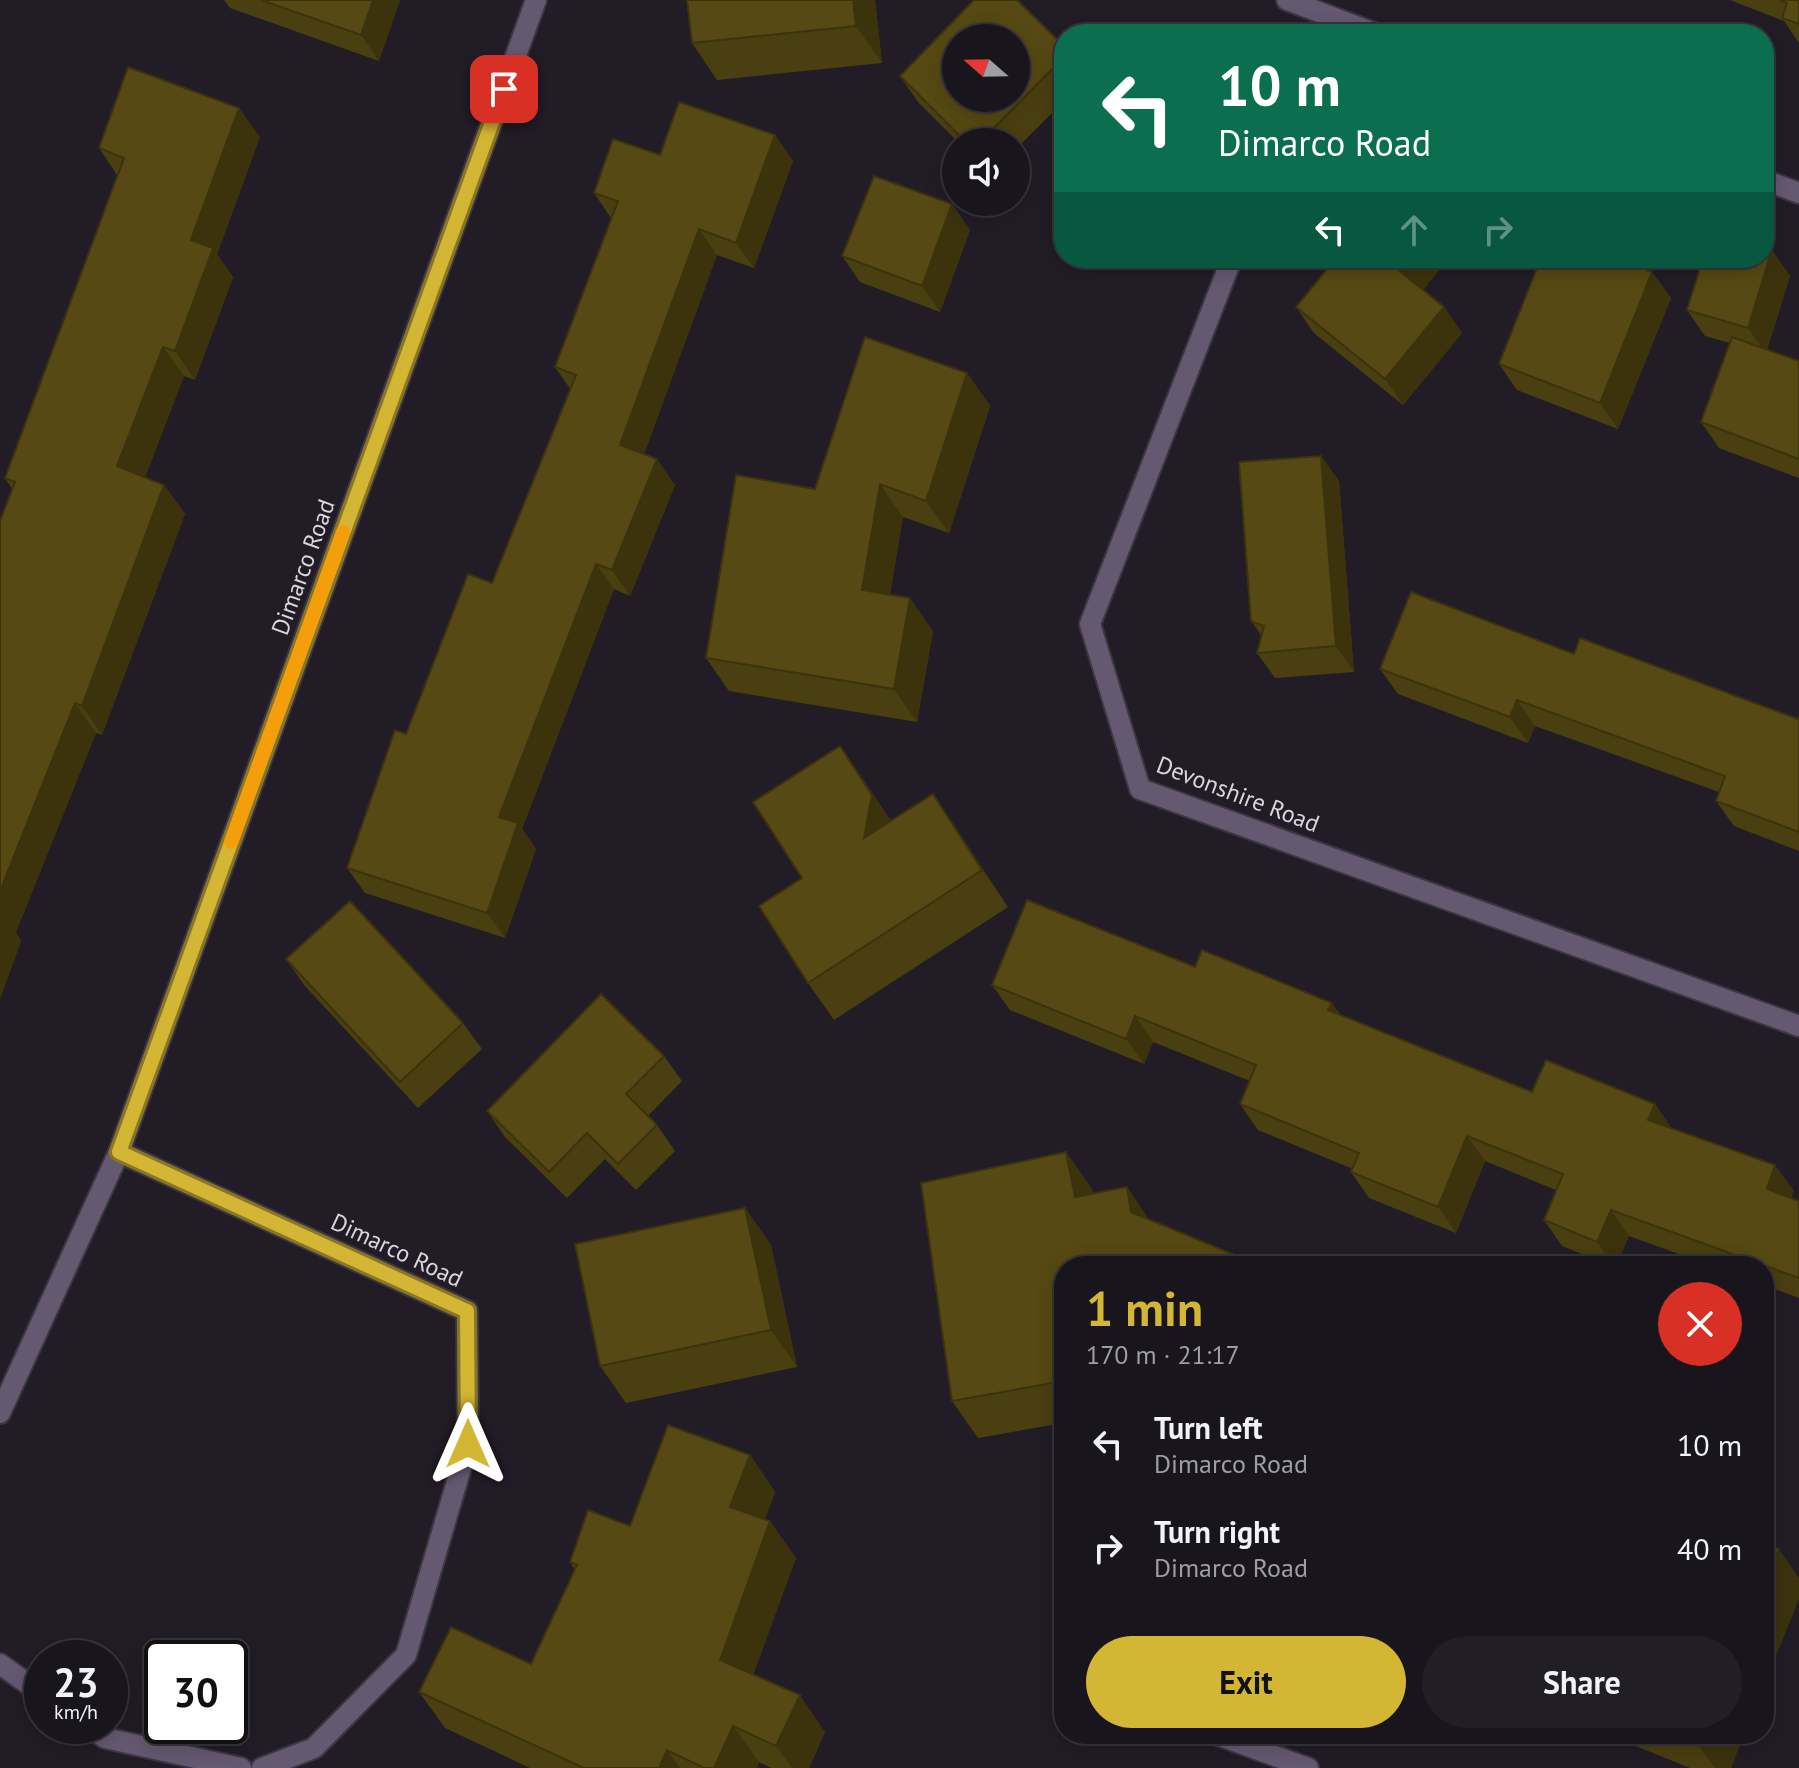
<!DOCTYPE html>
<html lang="en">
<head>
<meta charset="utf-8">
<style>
  body { margin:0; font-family:"PT Sans",sans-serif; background:#221e25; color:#f1f3f6; height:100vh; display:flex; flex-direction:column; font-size:30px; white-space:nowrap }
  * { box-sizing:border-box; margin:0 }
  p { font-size:26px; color:#9f9fa3 }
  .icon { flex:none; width:44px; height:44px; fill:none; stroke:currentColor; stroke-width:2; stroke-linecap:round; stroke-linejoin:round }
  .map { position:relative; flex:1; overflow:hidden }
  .sheet { position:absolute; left:1054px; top:1256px; width:720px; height:488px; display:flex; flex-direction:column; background:#19151c; border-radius:32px; box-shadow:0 4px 20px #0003,0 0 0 2px #37343b }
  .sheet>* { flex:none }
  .guide { position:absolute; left:1054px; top:24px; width:720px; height:244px; border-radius:32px; box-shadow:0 4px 20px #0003,0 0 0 2px #37343b; background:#0b6e4f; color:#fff; overflow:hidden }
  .needle { width:52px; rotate:290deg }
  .controls { position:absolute; left:942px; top:24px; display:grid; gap:16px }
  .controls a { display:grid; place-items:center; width:88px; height:88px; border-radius:50%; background:#19151c; box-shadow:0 4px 20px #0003,0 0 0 2px #37343b; font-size:40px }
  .speed { position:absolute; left:24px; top:1640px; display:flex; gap:16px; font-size:40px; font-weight:700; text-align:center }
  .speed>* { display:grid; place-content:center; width:104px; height:104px; border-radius:50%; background:#19151c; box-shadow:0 4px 20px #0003,0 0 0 2px #37343b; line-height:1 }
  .speed small { font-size:20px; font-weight:400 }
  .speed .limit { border:4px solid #111; border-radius:12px; background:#fff; color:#111 }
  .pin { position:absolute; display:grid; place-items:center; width:68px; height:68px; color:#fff; margin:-34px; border-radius:16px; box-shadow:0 4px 12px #0006 }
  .me { position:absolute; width:88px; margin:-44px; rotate:0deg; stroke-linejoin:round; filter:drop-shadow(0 0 6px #0008) }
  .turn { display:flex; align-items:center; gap:28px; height:168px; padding:0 32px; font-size:36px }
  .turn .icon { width:104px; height:104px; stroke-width:2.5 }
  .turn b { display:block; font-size:56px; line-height:68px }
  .lanes { display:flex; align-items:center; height:76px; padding:0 32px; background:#0003; justify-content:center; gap:40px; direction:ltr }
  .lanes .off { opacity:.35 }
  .round { display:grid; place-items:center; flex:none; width:84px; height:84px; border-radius:42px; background:#221e25 }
  .head { display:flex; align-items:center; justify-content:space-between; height:136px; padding:0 32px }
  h1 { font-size:48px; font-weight:700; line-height:60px; color:#d4b635 }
  .cta { display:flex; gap:16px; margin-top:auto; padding:16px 32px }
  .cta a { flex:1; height:92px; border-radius:48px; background:#d4b635; color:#111; font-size:32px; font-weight:700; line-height:92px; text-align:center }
  .cta a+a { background:#221e25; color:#f1f3f6 }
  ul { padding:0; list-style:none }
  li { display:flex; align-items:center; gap:24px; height:104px; padding:0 32px }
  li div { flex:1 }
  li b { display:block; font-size:30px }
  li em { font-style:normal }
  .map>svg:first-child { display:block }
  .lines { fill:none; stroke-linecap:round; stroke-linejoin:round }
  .street-casing { stroke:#3b363f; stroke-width:24 }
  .street { stroke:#655971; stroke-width:20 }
  .wall { fill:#4a3f10 }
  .shaded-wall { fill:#3c330d }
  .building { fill:#564913; stroke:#3c330d; stroke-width:2; fill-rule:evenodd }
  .route-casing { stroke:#8a7622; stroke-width:20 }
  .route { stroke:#d4b635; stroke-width:14 }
  .slow { stroke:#f59e0b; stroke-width:14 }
  .labels { text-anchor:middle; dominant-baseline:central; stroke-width:6; stroke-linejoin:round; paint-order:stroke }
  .street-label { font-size:24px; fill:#d9d6dc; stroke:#211c26 }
</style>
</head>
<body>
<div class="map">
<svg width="1799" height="1768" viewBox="0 0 1799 1768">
  <rect width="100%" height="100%" fill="#211c26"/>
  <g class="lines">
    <defs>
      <path id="street" d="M 1287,0 L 1377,34
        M 1764,180 L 1799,193
        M 1232,258 L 1090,624 L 1140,789 L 1799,1026
        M 119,1152 L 536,0
        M 0,1413 L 119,1152 L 467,1311 L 468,1444 L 406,1655 L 314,1748 L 262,1768
        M 0,1664 L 42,1694
        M 88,1726 L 105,1738 L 241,1768
        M 1215,1734 L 1308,1768"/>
    </defs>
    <!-- street casing -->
    <use href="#street" class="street-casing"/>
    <!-- street -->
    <use href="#street" class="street"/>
  </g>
  <!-- wall -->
  <path class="wall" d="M 224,0 L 400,0 L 379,61 L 230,8 Z
    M 875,0 L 882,63 L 717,80 L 692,43 Z
    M 1730,0 L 1799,0 L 1799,43 L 1784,21 Z
    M 1064,46 L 1064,101 L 1016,149 L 1016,142 L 958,142 L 918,102 L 900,76 Z
    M 775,135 L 793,161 L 754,268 L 717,255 L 644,454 L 675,485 L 630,596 L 614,589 L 522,829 L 536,849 L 505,938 L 365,893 L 347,868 L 406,734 L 492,583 L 571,390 L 555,367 L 611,218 L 594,193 L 660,155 Z
    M 260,137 L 217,254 L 233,277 L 195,380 L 184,376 L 145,477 L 164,485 L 185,514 L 102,735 L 96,733 L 16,932 L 21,941 L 0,999 L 0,521 L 12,489 L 5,478 L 117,175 L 99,148 Z
    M 952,204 L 970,230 L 940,312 L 860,282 L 842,256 Z
    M 1772,250 L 1790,276 L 1767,349 L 1799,361 L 1799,478 L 1719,448 L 1701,422 L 1730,343 L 1705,336 L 1687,310 Z
    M 1336,258 L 1446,258 L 1447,260 L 1423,290 L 1444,307 L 1462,333 L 1403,405 L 1314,333 L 1296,307 Z
    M 1652,272 L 1671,298 L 1618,429 L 1517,390 L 1499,364 Z
    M 967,373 L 990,406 L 949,533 L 903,517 L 890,595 L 933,631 L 917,722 L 729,691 L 706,658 L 815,489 Z
    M 1321,456 L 1339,481 L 1354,672 L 1275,678 L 1257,653 L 1261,635 L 1251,621 Z
    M 1574,654 L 1798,719 L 1799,717 L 1799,851 L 1734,826 L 1716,801 L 1719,792 L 1535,726 L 1528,743 L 1398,694 L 1380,669 Z
    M 840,746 L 891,821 L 933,794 L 958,831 L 1008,907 L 834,1020 L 808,983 L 802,878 Z
    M 286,959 L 463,1023 L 482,1049 L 418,1108 L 304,985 Z
    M 1195,967 L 1332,1003 L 1340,1015 L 1532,1092 L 1655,1104 L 1672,1129 L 1794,1191 L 1791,1198 L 1799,1201 L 1799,1298 L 1764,1285 L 1764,1266 L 1712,1266 L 1629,1236 L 1616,1266 L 1612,1266 L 1562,1246 L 1544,1220 L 1556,1190 L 1485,1161 L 1456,1233 L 1369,1198 L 1351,1172 L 1353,1169 L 1258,1130 L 1240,1104 L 1250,1081 L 1153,1042 L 1144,1064 L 1010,1010 L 992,985 Z
    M 664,1056 L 682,1081 L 648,1116 L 657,1125 L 675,1151 L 636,1190 L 605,1159 L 567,1198 L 505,1137 L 487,1111 Z
    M 1066,1152 L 1092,1189 L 1093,1194 L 1127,1187 L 1149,1220 L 1064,1266 L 1064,1423 L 978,1438 L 952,1401 Z
    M 745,1208 L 771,1245 L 797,1367 L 626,1403 L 600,1366 Z
    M 750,1455 L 775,1492 L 765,1519 L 796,1558 L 753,1675 L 825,1732 L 809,1768 L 771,1768 L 759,1762 L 757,1768 L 530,1768 L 445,1728 L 419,1692 L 531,1664 L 575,1570 L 570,1562 Z
    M 1606,1734 L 1744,1734 L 1731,1768 L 1690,1768 Z"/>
  <!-- shaded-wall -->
  <path class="shaded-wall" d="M 373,0 L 400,0 L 379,61 L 361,35 Z
    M 853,0 L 875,0 L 882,63 L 856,26 Z
    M 239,108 L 260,137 L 217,254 L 233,277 L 195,380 L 175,351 L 191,240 Z
    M 775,135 L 793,161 L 754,268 L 736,243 Z
    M 952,204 L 970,230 L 940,312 L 922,286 Z
    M 699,229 L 717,255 L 638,471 L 620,445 Z
    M 1772,250 L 1790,276 L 1766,354 L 1748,328 Z
    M 1410,258 L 1446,258 L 1447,260 L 1418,296 L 1400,271 Z
    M 1652,272 L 1671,298 L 1618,429 L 1600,403 Z
    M 1444,307 L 1462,333 L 1403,405 L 1385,379 Z
    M 163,347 L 184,376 L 138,496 L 117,466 Z
    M 967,373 L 990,406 L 949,533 L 926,501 Z
    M 1321,456 L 1339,481 L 1354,672 L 1336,646 Z
    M 657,459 L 675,485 L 630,596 L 612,570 Z
    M 880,484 L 903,517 L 885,623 L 862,590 Z
    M 164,485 L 185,514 L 102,735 L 82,706 Z
    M 596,564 L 614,589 L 522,829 L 536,849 L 505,938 L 487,913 L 499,817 Z
    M 910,598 L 933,631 L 917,722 L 894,689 Z
    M 1517,700 L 1535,726 L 1528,743 L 1510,717 Z
    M 75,703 L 96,733 L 16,932 L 21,941 L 0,999 L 0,891 Z
    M 840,746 L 866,783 L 898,832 L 864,838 Z
    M 933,794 L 958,831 L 1008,907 L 982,870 Z
    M 1332,1003 L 1350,1028 L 1328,1010 Z
    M 1135,1016 L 1153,1042 L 1144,1064 L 1126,1039 Z
    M 1655,1104 L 1673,1130 L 1648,1120 Z
    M 1467,1136 L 1485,1161 L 1456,1233 L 1438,1207 Z
    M 1066,1152 L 1092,1189 L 1101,1234 L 1075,1197 Z
    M 1775,1165 L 1794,1191 L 1785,1215 L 1767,1189 Z
    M 1127,1187 L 1152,1224 L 1131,1212 Z
    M 745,1208 L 771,1245 L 797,1367 L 771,1330 Z
    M 1611,1210 L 1629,1236 L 1616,1266 L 1614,1266 L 1597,1242 Z
    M 750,1455 L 775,1492 L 755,1543 L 730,1507 Z
    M 770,1521 L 796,1558 L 745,1697 L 720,1660 Z
    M 1779,1549 L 1799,1578 L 1799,1599 L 1764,1686 L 1764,1585 Z
    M 800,1695 L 825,1732 L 809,1768 L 792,1768 L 776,1746 Z
    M 733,1726 L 759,1762 L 757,1768 L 714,1768 Z
    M 1704,1734 L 1744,1734 L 1731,1768 L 1715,1768 L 1699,1746 Z
    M 667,1750 L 680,1768 L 659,1768 Z"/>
  <!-- building -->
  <path class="building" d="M 261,0 L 373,0 L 361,35 Z
    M 687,0 L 853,0 L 856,26 L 692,43 Z
    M 974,0 L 1017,0 L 1064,46 L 1064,57 L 980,142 L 966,142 L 900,76 ZM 956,38 L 1016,38 L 1016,98 L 956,98 Z
    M 1779,0 L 1799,0 L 1799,24 L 1782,18 L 1787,3 Z
    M 128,67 L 239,108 L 191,240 L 213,248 L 175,351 L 163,347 L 117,466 L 164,485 L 82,706 L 75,703 L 0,891 L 0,521 L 15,482 L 5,478 L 124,158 L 99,148 Z
    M 679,102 L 775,135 L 736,243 L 699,229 L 620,445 L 657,459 L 612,570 L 596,564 L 499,817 L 518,823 L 487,913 L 347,868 L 395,730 L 406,734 L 468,574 L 492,583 L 576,375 L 555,367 L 618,201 L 594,193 L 613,139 L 660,155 Z
    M 874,176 L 952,204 L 922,286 L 842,256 Z
    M 1764,248 L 1772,250 L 1748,328 L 1687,310 L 1703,258 L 1764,258 Z
    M 1336,258 L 1410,258 L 1400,271 L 1444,307 L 1385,379 L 1296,307 Z
    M 1541,258 L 1616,258 L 1652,272 L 1600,403 L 1499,364 Z
    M 865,337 L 967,373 L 926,501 L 880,484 L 862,590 L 910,598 L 894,689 L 706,658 L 736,475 L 815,489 Z
    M 1732,337 L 1799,361 L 1799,459 L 1701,422 Z
    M 1321,456 L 1336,646 L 1257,653 L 1264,626 L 1251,621 L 1239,462 Z
    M 1411,592 L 1574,654 L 1580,638 L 1798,719 L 1799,717 L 1799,832 L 1716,801 L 1725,776 L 1517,700 L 1510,717 L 1380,669 Z
    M 840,746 L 872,795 L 864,838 L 933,794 L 982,870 L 808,983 L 759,906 L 802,878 L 753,802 Z
    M 1027,900 L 1195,967 L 1202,950 L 1332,1003 L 1328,1010 L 1532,1092 L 1546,1060 L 1655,1104 L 1648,1120 L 1775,1165 L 1767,1189 L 1799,1201 L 1799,1278 L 1611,1210 L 1597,1242 L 1544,1220 L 1563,1174 L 1467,1136 L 1438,1207 L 1351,1172 L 1359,1153 L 1240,1104 L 1256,1065 L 1135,1016 L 1126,1039 L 992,985 Z
    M 350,901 L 463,1023 L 400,1082 L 286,959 Z
    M 601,994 L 664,1056 L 626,1094 L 657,1125 L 618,1164 L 587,1133 L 549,1172 L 487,1111 Z
    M 1066,1152 L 1075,1197 L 1127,1187 L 1131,1212 L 1252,1262 L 1250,1266 L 1064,1266 L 1064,1381 L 952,1401 L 921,1183 Z
    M 745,1208 L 771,1330 L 600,1366 L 575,1244 Z
    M 668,1425 L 750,1455 L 730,1507 L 770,1521 L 720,1660 L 800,1695 L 776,1746 L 733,1726 L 714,1768 L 704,1768 L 667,1750 L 659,1768 L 584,1768 L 419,1692 L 451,1627 L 531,1664 L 577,1565 L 570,1562 L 588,1510 L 630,1526 Z
    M 1764,1543 L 1779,1549 L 1764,1585 Z
    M 1671,1734 L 1704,1734 L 1699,1746 Z"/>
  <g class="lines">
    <defs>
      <path id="route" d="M 468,1444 L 467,1311 L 119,1152 L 504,89"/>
    </defs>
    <!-- route casing -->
    <use href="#route" class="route-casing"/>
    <!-- route -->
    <use href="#route" class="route"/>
    <!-- slow -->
    <path class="slow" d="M 231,842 L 343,532"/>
  </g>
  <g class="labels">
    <!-- street labels -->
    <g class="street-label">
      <text transform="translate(303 567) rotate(-70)">Dimarco Road</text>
      <text transform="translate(1238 794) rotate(21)">Devonshire Road</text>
      <text transform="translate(397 1250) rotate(25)">Dimarco Road</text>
    </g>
  </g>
</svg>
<div class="controls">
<a><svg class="needle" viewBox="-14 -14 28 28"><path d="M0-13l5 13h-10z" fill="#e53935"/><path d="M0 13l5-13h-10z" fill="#9f9fa3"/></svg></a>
<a><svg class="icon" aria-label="sound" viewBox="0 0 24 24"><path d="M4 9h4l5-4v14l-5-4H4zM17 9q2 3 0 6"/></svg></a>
</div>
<div class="speed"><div>23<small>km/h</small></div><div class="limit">30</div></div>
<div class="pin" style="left:504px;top:89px;background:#d93025"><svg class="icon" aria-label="arrive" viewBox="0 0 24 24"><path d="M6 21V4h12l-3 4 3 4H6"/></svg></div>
<svg class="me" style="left:468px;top:1444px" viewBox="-20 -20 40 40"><path d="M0-17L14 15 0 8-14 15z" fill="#d4b635" stroke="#fff" stroke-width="4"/></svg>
<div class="guide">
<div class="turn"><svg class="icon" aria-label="left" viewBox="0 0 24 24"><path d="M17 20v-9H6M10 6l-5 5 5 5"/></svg><div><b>10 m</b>Dimarco Road</div></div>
<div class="lanes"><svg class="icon" aria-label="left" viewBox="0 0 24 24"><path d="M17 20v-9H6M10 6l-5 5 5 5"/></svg><svg class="icon off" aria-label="ahead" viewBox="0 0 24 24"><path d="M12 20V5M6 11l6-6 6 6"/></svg><svg class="icon off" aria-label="right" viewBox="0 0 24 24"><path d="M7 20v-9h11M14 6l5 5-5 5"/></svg></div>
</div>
<section class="sheet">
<div class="head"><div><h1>1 min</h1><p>170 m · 21:17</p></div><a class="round" style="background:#d93025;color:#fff"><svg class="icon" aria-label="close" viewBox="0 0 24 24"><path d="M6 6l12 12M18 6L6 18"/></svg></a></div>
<ul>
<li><svg class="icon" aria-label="left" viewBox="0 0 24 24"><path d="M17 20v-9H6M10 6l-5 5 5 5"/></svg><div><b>Turn left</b><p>Dimarco Road</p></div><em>10 m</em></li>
<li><svg class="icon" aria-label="right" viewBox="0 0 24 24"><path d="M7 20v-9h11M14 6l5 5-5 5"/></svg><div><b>Turn right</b><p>Dimarco Road</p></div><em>40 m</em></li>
</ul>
<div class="cta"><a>Exit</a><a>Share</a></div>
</section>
</div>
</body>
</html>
